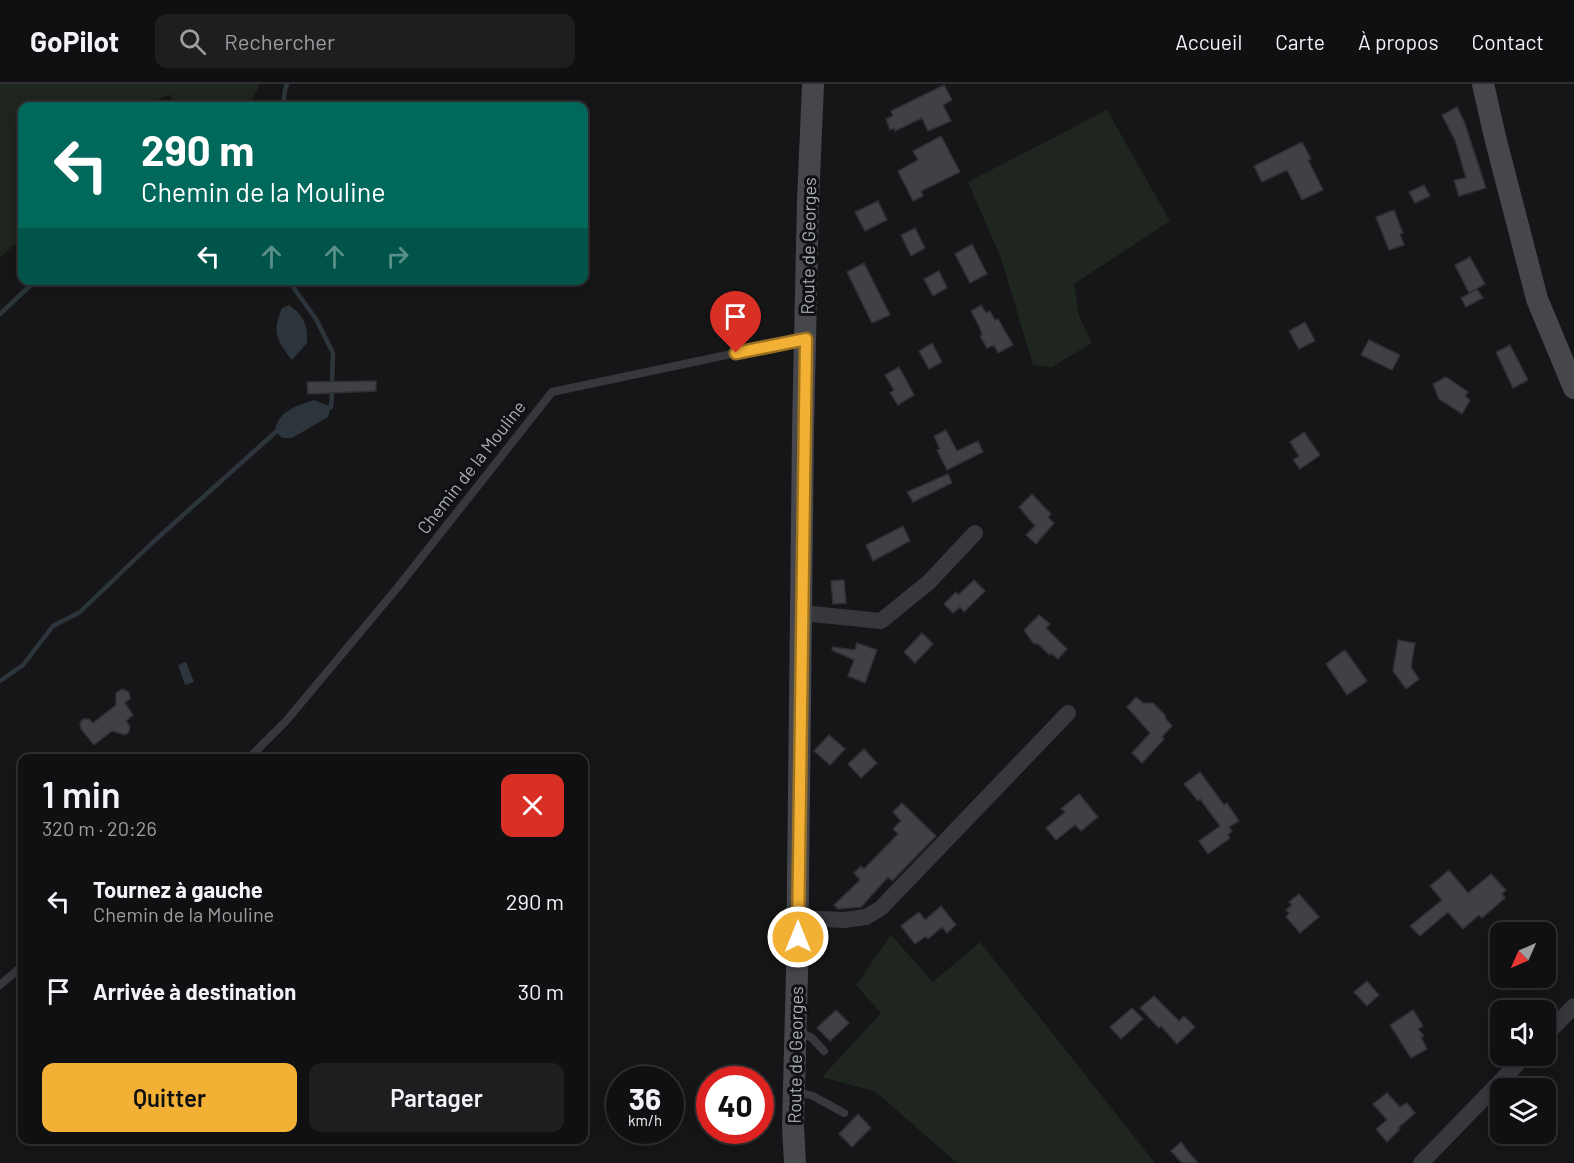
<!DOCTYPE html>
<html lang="fr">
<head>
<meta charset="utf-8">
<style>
  body { margin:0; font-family:Barlow,sans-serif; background:#1e1e20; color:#f1f3f6; height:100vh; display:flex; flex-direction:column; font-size:22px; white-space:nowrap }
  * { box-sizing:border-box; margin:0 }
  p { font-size:20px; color:#9c9d9f }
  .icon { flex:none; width:33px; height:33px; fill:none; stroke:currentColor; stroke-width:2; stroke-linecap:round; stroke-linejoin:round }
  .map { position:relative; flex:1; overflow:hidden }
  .details { position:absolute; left:18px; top:670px; width:570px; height:390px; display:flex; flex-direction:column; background:#101012; border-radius:12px; box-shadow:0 3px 15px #0003,0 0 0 2px #303032 }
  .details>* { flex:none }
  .guide { position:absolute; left:18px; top:18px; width:570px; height:183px; border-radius:12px; box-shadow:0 3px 15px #0003,0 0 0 2px #303032; background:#00695c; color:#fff; overflow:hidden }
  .needle { width:39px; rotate:225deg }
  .fabs { position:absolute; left:1490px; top:838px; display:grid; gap:12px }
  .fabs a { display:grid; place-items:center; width:66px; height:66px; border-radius:12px; background:#101012; box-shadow:0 3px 15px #0003,0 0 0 2px #303032; font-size:30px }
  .speed { position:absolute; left:606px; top:982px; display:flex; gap:12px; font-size:30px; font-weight:700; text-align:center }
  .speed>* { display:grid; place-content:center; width:78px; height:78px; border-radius:50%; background:#101012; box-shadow:0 3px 15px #0003,0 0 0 2px #303032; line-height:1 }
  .speed small { font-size:15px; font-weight:400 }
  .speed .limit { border:9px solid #d22; background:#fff; color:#111 }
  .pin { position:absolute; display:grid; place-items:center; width:51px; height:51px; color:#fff; margin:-62px -26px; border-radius:50% 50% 50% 0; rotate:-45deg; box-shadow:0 0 6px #0007 }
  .pin .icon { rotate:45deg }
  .me { position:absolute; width:66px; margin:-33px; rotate:0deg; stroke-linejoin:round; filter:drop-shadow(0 0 4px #0008) }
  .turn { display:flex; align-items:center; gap:21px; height:126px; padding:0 24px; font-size:27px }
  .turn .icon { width:78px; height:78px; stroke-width:2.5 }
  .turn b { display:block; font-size:42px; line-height:51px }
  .lanes { display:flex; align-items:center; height:57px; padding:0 24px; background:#0003; justify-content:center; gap:30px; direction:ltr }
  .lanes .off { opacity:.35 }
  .round { display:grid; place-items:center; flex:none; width:63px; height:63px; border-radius:12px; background:#1e1e20 }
  .head { display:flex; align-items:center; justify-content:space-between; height:102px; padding:0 24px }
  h1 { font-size:36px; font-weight:600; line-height:45px }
  .primary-button { display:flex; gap:12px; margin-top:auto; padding:12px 24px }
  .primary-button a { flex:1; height:69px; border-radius:12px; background:#f2b134; color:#111; font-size:24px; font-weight:600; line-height:69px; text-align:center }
  .primary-button a+a { background:#1e1e20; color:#f1f3f6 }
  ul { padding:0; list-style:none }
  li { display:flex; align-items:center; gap:18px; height:90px; padding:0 24px }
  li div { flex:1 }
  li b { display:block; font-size:22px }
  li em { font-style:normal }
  header { display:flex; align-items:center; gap:36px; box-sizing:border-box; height:84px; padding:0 30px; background:#101012; border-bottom:2px solid #303032 }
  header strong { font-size:28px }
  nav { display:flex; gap:33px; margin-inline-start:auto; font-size:21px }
  .search { width:420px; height:54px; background:#1e1e20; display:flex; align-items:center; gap:15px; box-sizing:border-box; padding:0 21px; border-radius:12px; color:#9c9d9f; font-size:22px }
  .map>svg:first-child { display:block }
  .green { fill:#1e261f }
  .water { fill:#2c353c }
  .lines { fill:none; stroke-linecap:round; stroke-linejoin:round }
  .stream { stroke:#2c353c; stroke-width:4.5 }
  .building { fill:#404145; stroke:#303034; stroke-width:1.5 }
  .lane { stroke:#37383d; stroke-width:8 }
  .street { stroke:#37383d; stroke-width:16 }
  .secondary { stroke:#45474d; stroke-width:22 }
  .route-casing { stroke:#9d7322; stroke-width:15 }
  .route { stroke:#f2b134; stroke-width:10 }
  .labels { text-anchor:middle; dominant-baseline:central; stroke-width:6; stroke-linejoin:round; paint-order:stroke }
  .street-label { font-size:18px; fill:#a8adb8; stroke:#111113 }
</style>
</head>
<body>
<header>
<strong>GoPilot</strong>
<div class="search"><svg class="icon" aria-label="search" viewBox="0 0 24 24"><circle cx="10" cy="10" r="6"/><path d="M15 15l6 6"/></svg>Rechercher</div>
<nav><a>Accueil</a><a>Carte</a><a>À propos</a><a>Contact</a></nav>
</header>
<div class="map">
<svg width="1574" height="1079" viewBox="0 0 1574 1079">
  <rect width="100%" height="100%" fill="#161618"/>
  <!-- green -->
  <path class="green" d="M 0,0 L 260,0 L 249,22 L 174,22 L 170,11 L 140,22 L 22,22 L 22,155 L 0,173 Z
    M 1107,26 L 1170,137 L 1074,200 L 1079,232 L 1092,259 L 1052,283 L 1033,281 L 1001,174 L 968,98 Z
    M 891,851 L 933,898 L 980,858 L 1155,1079 L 957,1079 L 876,1008 L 822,993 L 881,929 L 856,901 Z"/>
  <!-- water -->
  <path class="water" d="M 289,221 C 304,232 308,241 307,259 L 292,276 C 276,256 272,248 282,224 Z
    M 314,316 L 331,323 L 328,333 L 292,354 L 282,354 L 275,346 C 279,327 296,322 314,316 Z
    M 186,578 L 194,598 L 185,601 L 178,581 Z"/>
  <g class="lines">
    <!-- stream -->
    <path class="stream" d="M 283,22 L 285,6 L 287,0
      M 288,196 L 316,235 L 333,269 L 332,298
      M 0,230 L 36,196
      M 325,325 L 331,323 L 332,309
      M 0,597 L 23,581 L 53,542 L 80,528 L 152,459 L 279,345"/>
  </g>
  <!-- building -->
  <path class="building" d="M 944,1 L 952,16 L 943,21 L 951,37 L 928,47 L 922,34 L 895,47 L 894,44 L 890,46 L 886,35 L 893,32 L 891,27 Z
    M 1457,23 L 1464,37 L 1486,104 L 1459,112 L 1454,96 L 1466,94 L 1455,56 L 1442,31 Z
    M 941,52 L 960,88 L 921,107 L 923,112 L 913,117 L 898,87 L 918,76 L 913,67 Z
    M 1302,58 L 1311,75 L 1308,76 L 1323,106 L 1302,116 L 1287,86 L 1262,98 L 1254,82 Z
    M 1424,101 L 1430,112 L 1415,119 L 1409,108 Z
    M 878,117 L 887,136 L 865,147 L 855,128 Z
    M 1394,126 L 1403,149 L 1400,150 L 1404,161 L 1389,166 L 1376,133 Z
    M 915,144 L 925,164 L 911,172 L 901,151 Z
    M 972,160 L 987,190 L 970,199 L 955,170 Z
    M 1470,173 L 1485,200 L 1469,209 L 1455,181 Z
    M 864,179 L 890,231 L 872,239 L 847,188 Z
    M 939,187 L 947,204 L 933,212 L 924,195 Z
    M 1477,205 L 1483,214 L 1466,223 L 1461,214 Z
    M 981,221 L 986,229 L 990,227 L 995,236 L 998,235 L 1013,261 L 998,269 L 994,261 L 987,264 L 980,252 L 982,251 L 980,244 L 971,227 Z
    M 1305,238 L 1315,257 L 1299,265 L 1289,247 Z
    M 1369,256 L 1400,271 L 1392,286 L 1361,271 Z
    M 932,259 L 942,278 L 929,285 L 919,267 Z
    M 1510,261 L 1528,296 L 1513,304 L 1496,268 Z
    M 899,283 L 914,311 L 898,321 L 890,309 L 894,306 L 885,291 Z
    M 1446,293 L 1468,308 L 1465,312 L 1470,316 L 1462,330 L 1439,315 L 1433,300 Z
    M 376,297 L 376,307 L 308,310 L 307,298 Z
    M 946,346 L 957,367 L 978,357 L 983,368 L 947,386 L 937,366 L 940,365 L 934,352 Z
    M 1304,348 L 1320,371 L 1300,385 L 1293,376 L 1299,372 L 1290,358 Z
    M 948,390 L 952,399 L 913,418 L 907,408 Z
    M 1032,410 L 1051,430 L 1048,433 L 1054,439 L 1036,460 L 1026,451 L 1035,442 L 1019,423 Z
    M 903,442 L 910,457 L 873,477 L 866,461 Z
    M 844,496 L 846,519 L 833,520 L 831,497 Z
    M 974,496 L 985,507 L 964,528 L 960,523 L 953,529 L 944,520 L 956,508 L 958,511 Z
    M 1039,531 L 1050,540 L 1046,544 L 1067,565 L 1058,575 L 1051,569 L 1050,571 L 1038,560 L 1033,559 L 1024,546 Z
    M 922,549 L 933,560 L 915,579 L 904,568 Z
    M 1398,556 L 1415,559 L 1411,583 L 1419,595 L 1406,605 L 1393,587 Z
    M 857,559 L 877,566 L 865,599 L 848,592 L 854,576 L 832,566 L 833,563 L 855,566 Z
    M 1345,566 L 1367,597 L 1347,611 L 1326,580 Z
    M 122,605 L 129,608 L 130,615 L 125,619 L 133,631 L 126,637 L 130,642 L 129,648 L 125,651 L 112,647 L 94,661 L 81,645 L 80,639 L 83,635 L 89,635 L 93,639 L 116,621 L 116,609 Z
    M 1136,613 L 1143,619 L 1153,619 L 1165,631 L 1166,635 L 1172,642 L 1162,653 L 1164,655 L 1142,679 L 1132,669 L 1150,649 L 1127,623 Z
    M 829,651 L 845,665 L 830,681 L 814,667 Z
    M 864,665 L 877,679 L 861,694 L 848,680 Z
    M 1200,688 L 1224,721 L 1227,719 L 1239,737 L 1229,743 L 1232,747 L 1228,751 L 1230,754 L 1208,770 L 1199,757 L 1220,742 L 1200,715 L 1198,717 L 1184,700 Z
    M 1079,710 L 1098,733 L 1081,747 L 1075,741 L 1056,756 L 1046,744 L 1065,728 L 1061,725 Z
    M 902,719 L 936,752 L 892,797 L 888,793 L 861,823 L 838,825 L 834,821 L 860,796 L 854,789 L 861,782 L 864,785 L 898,750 L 893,745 L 901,737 L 893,728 Z
    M 1449,786 L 1468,809 L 1491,790 L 1506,806 L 1502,810 L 1505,814 L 1482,834 L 1479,831 L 1463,845 L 1448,828 L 1420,852 L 1410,842 L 1442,816 L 1430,802 Z
    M 1299,810 L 1319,833 L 1300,849 L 1286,833 L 1289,829 L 1286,826 L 1292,821 L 1289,818 Z
    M 941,822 L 956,841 L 947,849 L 942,843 L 928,855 L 926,852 L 915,860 L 901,842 L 919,828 L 925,836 Z
    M 1367,897 L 1379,911 L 1367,922 L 1354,908 Z
    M 1154,912 L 1179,937 L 1184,932 L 1195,943 L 1177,960 L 1161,942 L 1159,944 L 1140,924 Z
    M 1132,924 L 1143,935 L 1121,955 L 1110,943 Z
    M 836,926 L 849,939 L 830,957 L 817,944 Z
    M 1413,926 L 1423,942 L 1418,945 L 1424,952 L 1421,953 L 1427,965 L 1411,974 L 1390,941 Z
    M 1387,1009 L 1400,1023 L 1407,1019 L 1415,1029 L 1398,1044 L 1400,1045 L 1387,1058 L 1376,1045 L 1387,1036 L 1373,1020 Z
    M 858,1030 L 871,1044 L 852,1063 L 839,1050 Z
    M 1181,1058 L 1186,1065 L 1198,1079 L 1182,1079 L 1171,1067 Z"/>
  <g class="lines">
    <!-- lane -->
    <path class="lane" d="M 248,675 L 286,637 L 398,503 L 552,308 L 802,255
      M 0,901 L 22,882
      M 799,948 L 812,954 L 824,967
      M 795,1007 L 813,1012 L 844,1029"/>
    <!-- street -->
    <path class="street" d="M 802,529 L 881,537 L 929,498 L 975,449
      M 798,834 L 844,836 L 866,833 L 881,824 L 1068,629
      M 1545,952 L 1574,922
      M 1421,1079 L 1525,972"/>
    <!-- secondary -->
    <path class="secondary" d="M 1483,0 L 1495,53 L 1537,215 L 1574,304
      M 795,1079 L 793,1042 L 797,889 L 803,349 L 808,117 L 813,0"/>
  </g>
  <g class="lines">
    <defs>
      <path id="route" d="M 736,269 L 806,255 L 798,853"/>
    </defs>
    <!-- route casing -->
    <use href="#route" class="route-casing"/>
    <!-- route -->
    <use href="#route" class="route"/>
  </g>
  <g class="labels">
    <!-- street labels -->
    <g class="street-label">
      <text transform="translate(808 162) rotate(-89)">Route de Georges</text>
      <text transform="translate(471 383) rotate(-52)">Chemin de la Mouline</text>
      <text transform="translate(795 971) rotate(-89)">Route de Georges</text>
    </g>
  </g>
</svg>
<div class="fabs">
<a><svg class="needle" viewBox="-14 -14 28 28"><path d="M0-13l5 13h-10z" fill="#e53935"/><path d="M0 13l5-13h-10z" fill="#9c9d9f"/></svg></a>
<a><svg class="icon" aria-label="sound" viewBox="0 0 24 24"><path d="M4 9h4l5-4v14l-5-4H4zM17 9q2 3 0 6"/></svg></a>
<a><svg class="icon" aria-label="layers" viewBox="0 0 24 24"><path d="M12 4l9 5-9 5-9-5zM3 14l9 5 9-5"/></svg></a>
</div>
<div class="speed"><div>36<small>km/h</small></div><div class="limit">40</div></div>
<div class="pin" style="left:736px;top:269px;background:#d93025"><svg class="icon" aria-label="arrive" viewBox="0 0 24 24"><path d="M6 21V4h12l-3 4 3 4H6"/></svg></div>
<svg class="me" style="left:798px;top:853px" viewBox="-20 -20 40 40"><circle r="17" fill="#f2b134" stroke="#fff" stroke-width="3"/><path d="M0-11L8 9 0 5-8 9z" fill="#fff"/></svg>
<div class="guide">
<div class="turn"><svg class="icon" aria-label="left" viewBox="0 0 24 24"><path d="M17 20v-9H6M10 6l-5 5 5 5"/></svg><div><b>290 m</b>Chemin de la Mouline</div></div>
<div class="lanes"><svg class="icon" aria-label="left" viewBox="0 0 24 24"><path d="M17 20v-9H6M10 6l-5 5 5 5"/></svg><svg class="icon off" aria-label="ahead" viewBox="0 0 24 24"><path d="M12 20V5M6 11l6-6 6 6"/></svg><svg class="icon off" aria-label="ahead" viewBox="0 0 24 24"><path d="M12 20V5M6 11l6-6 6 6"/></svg><svg class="icon off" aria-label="right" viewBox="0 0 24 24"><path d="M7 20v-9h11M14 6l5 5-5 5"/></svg></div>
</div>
<section class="details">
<div class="head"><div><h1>1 min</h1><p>320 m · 20:26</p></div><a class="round" style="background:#d93025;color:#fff"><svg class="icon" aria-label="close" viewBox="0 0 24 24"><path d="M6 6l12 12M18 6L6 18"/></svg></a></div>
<ul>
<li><svg class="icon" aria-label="left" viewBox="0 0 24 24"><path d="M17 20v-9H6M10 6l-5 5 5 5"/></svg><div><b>Tournez à gauche</b><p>Chemin de la Mouline</p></div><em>290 m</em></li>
<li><svg class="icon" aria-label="arrive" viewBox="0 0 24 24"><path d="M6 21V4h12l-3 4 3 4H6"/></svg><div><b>Arrivée à destination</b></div><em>30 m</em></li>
</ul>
<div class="primary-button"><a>Quitter</a><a>Partager</a></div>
</section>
</div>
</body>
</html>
